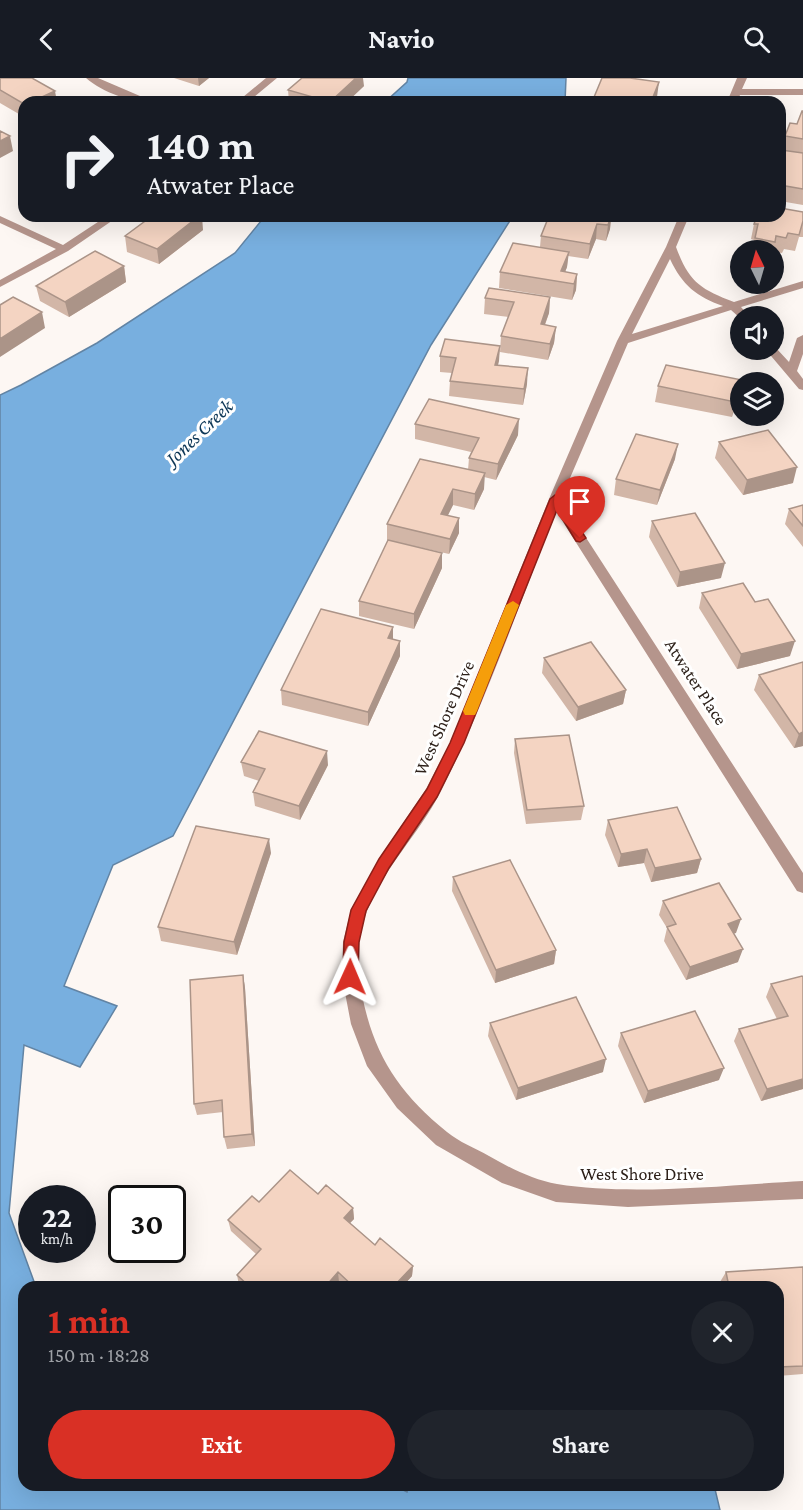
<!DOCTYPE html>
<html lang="en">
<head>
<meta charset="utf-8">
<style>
  body { margin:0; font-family:"Crimson Pro",serif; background:#20242c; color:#f1f3f6; height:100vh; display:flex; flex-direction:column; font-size:22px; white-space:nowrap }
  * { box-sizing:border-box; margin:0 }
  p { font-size:20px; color:#9ea1a6 }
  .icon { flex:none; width:33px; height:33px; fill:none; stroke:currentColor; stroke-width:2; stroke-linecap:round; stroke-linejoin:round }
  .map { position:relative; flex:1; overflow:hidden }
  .sheet { position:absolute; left:18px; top:1203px; width:766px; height:210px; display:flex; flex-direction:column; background:#171b24; border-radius:18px; box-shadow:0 6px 24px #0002 }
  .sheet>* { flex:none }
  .banner { position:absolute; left:18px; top:18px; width:768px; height:126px; border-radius:18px; box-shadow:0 6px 24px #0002; background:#171b24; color:#f1f3f6; overflow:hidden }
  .needle { width:39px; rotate:355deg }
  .buttons { position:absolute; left:730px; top:162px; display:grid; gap:12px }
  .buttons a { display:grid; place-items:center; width:54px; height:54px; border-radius:50%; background:#171b24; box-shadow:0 6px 24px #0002; font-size:30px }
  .speed { position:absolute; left:18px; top:1107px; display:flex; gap:12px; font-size:30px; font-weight:700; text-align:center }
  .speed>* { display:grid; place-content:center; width:78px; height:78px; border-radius:50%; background:#171b24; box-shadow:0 6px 24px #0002; line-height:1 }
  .speed small { font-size:15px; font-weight:400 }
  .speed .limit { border:3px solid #111; border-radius:9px; background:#fff; color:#111 }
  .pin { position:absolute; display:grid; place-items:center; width:51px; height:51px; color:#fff; margin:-62px -26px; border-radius:50% 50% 50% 0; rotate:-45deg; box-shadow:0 0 6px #0007 }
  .pin .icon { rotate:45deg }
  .me { position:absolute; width:66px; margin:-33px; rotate:1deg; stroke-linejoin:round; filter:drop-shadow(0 0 4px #0008) }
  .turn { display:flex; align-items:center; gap:21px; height:126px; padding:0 30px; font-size:27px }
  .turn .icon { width:78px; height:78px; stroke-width:2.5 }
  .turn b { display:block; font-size:42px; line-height:51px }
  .round { display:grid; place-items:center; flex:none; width:63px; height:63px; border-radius:32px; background:#20242c }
  .headline { display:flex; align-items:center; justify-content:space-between; height:102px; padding:0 30px }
  h1 { font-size:36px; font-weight:700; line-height:45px; color:#d93025 }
  .button { display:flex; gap:12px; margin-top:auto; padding:12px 30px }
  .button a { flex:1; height:69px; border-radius:36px; background:#d93025; color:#fff; font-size:24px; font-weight:700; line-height:69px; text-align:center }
  .button a+a { background:#20242c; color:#f1f3f6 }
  header { display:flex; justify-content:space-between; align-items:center; height:78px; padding:0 30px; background:#171b24; font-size:27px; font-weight:700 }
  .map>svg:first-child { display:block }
  .water { fill:#78afdf; stroke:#6284a4; stroke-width:1.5 }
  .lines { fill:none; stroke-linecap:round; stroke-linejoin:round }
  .minor { fill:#b5958c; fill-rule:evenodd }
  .wall { fill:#d2b6a7 }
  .shaded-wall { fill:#ab9488 }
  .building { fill:#f4d4c2; stroke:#ab9488; stroke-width:1.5 }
  .route { fill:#d93025; stroke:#8d1f18; stroke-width:1.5 }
  .slow { fill:#f59e0b }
  .labels { text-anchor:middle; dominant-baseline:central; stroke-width:6; stroke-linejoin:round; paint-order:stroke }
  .street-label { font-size:18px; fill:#2d211a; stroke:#fff }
  .water-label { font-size:20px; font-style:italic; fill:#0c3656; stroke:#fff }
</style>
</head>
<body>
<header><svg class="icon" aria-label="back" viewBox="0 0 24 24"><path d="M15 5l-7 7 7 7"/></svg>Navio<svg class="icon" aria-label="search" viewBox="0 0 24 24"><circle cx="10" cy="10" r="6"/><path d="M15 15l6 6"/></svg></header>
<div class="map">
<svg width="803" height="1432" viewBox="0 0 803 1432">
  <rect width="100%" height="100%" fill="#fdf7f3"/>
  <!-- water -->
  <path class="water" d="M 408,0 L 566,0 L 565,24 L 385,24 L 407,4 Z
    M 265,138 L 513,138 L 431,267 L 173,758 L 113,787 L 64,908 L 117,928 L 80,989 L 24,967 L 9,1135 L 36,1209 L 24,1209 L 24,1407 L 393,1407 L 407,1414 L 409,1407 L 714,1407 L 720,1432 L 0,1432 L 0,317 L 21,307 L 97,265 L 235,175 Z"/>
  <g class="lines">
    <!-- minor -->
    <path class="minor" d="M 86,0 L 98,0 L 154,24 C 131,24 103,15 86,0 Z
      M 266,0 L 277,0 L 248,24 L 237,24 Z
      M 737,0 L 747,0 L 742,11 L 803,11 L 803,17 L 740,17 L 737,24 L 727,24 Z
      M 0,138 L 63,167 L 107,138 L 119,138 L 68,173 L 0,209 L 0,202 L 56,171 L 0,145 Z
      M 679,138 L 689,138 L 676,169 C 689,204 700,211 734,224 L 803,203 L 803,210 L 741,229 L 749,238 L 740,240 L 731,232 L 628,265 L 561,421 L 803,795 L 803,815 L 797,813 L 556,433 C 519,527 486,624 440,715 C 419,756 384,789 367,833 C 357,859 356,890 362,917 C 374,977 399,1015 447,1054 C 459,1064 475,1070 489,1078 C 510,1090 533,1102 557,1106 C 632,1118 726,1107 803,1103 L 803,1121 L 628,1129 L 556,1124 L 502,1105 L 436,1067 L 397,1030 L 367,988 L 351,946 L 342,899 L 343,864 L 351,832 L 379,781 L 426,711 L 450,665 L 549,421 L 617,263 L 666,169 ZM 670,181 C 682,207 697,219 723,228 L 632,256 Z
      M 803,257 L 803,276 L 797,293 L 803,301 L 803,312 L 799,311 L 766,272 L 776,270 L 789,284 L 797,260 Z"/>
  </g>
  <!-- wall -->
  <path class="wall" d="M 0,0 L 24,24 L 24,39 L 0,25 Z
    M 174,0 L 209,0 L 199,8 Z
    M 364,8 L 347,24 L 289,24 L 288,12 Z
    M 803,33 L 803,127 L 780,123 L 780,75 L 782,72 L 785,58 L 797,46 Z
    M 24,96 L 24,111 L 21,99 Z
    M 803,134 L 803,159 L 799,159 L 795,173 L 784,171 L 782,175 L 774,174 L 774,172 L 752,172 L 754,162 L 751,161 L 754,146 Z
    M 549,138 L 613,138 L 613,141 L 611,141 L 610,151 L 606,163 L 596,161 L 588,181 L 568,178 L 567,189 L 565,194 L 577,196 L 576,212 L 572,222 L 499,210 L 500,194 L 540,169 L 541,158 Z
    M 203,152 L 159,186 L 127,174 L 125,158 Z
    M 124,188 L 126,204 L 69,239 L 40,223 L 36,208 Z
    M 550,219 L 549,235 L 545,247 L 556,249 L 554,265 L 548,282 L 500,274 L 501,258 L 509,239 L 484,236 L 485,220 Z
    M 500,268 L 498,287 L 527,306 L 523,327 L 449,318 L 450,303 L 452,295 L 440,294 L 440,278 Z
    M 741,306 L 732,339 L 655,324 L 658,308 Z
    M 415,346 L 518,357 L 496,402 L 484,399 L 484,411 L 474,432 L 453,427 L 448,437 L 459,455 L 449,476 L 387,462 L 387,446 L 468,392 L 469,380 L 471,374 L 415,361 Z
    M 719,364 L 793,405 L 743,417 L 715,380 Z
    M 675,381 L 657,427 L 614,417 L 616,401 Z
    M 803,427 L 803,469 L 785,446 L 789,431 Z
    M 652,443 L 721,500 L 677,509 L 649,459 Z
    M 442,475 L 442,490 L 414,551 L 359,538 L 359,523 Z
    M 702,515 L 790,578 L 737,591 L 699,530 Z
    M 393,549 L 393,561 L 400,578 L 368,648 L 282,627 L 281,612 Z
    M 544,580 L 626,612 L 623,626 L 576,643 L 542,595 Z
    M 803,584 L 803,668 L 794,670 L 754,612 L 759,597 Z
    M 515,661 L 584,728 L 581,742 L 526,746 L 514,675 Z
    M 241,684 L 328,687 L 300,742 L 255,728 L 253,714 L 259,703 L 244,698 Z
    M 608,742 L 701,781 L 697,795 L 651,804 L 644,785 L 618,789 L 605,757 Z
    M 271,775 L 237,877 L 161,863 L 158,849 Z
    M 453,799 L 556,872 L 554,886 L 495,905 L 452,813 Z
    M 663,823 L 736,855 L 734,855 L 738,884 L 686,902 L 664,863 L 667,850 L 659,837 Z
    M 243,897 L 245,910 L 255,1068 L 227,1071 L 224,1059 L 223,1034 L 197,1037 L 194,1026 Z
    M 803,899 L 803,1011 L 761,1023 L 734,963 L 739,951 L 777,941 L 766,919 L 771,906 Z
    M 490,945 L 603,994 L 516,1022 L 488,958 Z
    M 621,955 L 719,1002 L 644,1025 L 618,968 Z
    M 318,1116 L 353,1130 L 354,1141 L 350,1145 L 375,1167 L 413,1188 L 412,1198 L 402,1209 L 344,1209 L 339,1204 L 335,1209 L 242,1209 L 239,1207 L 237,1197 L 256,1176 L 231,1153 L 228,1142 L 259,1124 Z
    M 803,1189 L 803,1296 L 778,1298 L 778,1209 L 722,1209 L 720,1204 L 726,1194 Z"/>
  <!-- shaded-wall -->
  <path class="shaded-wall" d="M 198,0 L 209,0 L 199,8 Z
    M 356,0 L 363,0 L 364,8 L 347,24 L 330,24 Z
    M 659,4 L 657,19 L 655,24 L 651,24 Z
    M 55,13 L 57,24 L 31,24 Z
    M 10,58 L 13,73 L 0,80 L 0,63 Z
    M 199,138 L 202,138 L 203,152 L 159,186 L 157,171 Z
    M 611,138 L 610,151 L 606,163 L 608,147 Z
    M 597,146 L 596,161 L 588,181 L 590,166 Z
    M 569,174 L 567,189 L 561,204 L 561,193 Z
    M 124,188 L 126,204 L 69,239 L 65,224 Z
    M 577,196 L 576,212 L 572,222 L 574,206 Z
    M 550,219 L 549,235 L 539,262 L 541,246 Z
    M 42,234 L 45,250 L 0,279 L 0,261 Z
    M 556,249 L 554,265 L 548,282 L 550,266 Z
    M 500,268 L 499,283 L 494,302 L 495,287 Z
    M 528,290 L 527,306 L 523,327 L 524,311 Z
    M 741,305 L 739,317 L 732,339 L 735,324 Z
    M 519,341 L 518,357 L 496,402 L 498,386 Z
    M 678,366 L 675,381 L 657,427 L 660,412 Z
    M 797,389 L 793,405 L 743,417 L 747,402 Z
    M 485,395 L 484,411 L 474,432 L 475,416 Z
    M 453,411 L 453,427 L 441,451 L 441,436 Z
    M 459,440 L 459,455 L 449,476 L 450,461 Z
    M 442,475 L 442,490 L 414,551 L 414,536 Z
    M 725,485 L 721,500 L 677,509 L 680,494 Z
    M 393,549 L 393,564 L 388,560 Z
    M 400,563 L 400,578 L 368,648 L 368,634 Z
    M 795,563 L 790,578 L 737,591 L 741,576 Z
    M 626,612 L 623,626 L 576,643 L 578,629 Z
    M 803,654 L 803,668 L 794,670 L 799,656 Z
    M 327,673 L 328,687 L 300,742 L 299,728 Z
    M 269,761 L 271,775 L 237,877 L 234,864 Z
    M 647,771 L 644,785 L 618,789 L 621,776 Z
    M 701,781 L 697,795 L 651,804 L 655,790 Z
    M 741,841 L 736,855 L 723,859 L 728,846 Z
    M 743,871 L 738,884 L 686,902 L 690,889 Z
    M 556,872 L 554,886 L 495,905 L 496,892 Z
    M 243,897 L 245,910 L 255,1068 L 252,1056 Z
    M 606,981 L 603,994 L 516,1022 L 518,1010 Z
    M 724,990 L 719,1002 L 644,1025 L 648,1013 Z
    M 803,1001 L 803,1011 L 761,1023 L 767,1011 Z
    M 353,1130 L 354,1141 L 345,1150 L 344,1140 Z
    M 413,1188 L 412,1198 L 402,1209 L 393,1209 Z
    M 338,1194 L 339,1204 L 335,1209 L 325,1209 Z"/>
  <!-- building -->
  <path class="building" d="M 0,0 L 32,0 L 55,13 L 31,24 L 24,24 L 24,26 L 0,12 Z
    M 302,0 L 356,0 L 330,24 L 288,12 Z
    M 602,0 L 630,0 L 659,4 L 651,24 L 592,24 Z
    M 81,21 L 91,24 L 78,24 Z
    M 802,33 L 803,33 L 803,61 L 785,58 L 790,45 L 797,46 Z
    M 0,53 L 10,58 L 0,63 Z
    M 781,72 L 803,75 L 803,111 L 780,107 L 780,75 Z
    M 780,130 L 803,134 L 803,143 L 799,157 L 788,155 L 786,160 L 776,158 L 775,164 L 755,160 L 758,146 L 754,146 L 757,138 L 780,138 Z
    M 152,138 L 199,138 L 157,171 L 125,158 Z
    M 549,138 L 611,138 L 608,147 L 597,146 L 590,166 L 541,158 Z
    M 513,165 L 569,174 L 561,193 L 577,196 L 574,206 L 500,194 Z
    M 95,173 L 124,188 L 65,224 L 36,208 Z
    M 489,210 L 550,219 L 541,246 L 556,249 L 550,266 L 501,258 L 514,224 L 485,220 Z
    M 13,219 L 42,234 L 0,261 L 0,227 Z
    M 445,261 L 500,268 L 495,287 L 528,290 L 524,311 L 450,303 L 456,280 L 440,278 Z
    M 666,287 L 742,302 L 735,324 L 658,308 Z
    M 429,321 L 519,341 L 498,386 L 469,380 L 479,360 L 415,346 Z
    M 768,352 L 797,389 L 747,402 L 719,364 Z
    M 636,356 L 678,366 L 660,412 L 616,401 Z
    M 420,381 L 485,395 L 475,416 L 453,411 L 441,436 L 459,440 L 450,461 L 387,446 Z
    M 803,427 L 803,448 L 789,431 Z
    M 695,435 L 725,485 L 680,494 L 652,443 Z
    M 388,462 L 442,475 L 414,536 L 359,523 Z
    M 743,505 L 755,524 L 768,521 L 795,563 L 741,576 L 702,515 Z
    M 321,531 L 393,549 L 388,560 L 400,563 L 368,634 L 281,612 Z
    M 591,564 L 626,612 L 578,629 L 544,580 Z
    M 803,584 L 803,654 L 799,656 L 759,597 Z
    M 259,653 L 327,673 L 299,728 L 253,714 L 265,691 L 241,684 Z
    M 569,657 L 584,728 L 527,732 L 515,661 Z
    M 677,729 L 701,781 L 655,790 L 647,771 L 621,776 L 608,742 Z
    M 196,748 L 269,761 L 234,864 L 158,849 Z
    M 510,782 L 556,872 L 496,892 L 453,799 Z
    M 719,805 L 741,841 L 728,846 L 743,871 L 690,889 L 667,849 L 676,846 L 663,823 Z
    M 243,897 L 252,1056 L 224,1059 L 222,1022 L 194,1026 L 190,902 Z
    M 802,898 L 803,899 L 803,1001 L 767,1011 L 739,951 L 788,938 L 771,906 Z
    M 576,919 L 606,981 L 518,1010 L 490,945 Z
    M 695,933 L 724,990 L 648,1013 L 621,955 Z
    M 290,1092 L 318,1116 L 326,1107 L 353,1130 L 344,1140 L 375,1167 L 380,1160 L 413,1188 L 393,1209 L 354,1209 L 338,1194 L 325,1209 L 250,1209 L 237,1197 L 261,1171 L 228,1142 L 252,1118 L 259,1124 Z
    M 803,1189 L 803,1288 L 778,1289 L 778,1209 L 729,1209 L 726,1194 Z
    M 532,1207 L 586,1209 L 532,1209 Z"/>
  <!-- route -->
  <path class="route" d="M 555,417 L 559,418 L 586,460 L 580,464 L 576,463 L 557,432 L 464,665 L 437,719 L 389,790 L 366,833 L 359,864 L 358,899 L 356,904 L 350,906 L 345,904 L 343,899 L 344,864 L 351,832 L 379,781 L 427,711 L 450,665 L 550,421 Z"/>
  <!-- slow -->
  <path class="slow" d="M 513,523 L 519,527 L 477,633 L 475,637 L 465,637 L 463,633 L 506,527 Z"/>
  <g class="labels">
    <!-- street labels -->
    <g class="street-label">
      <text transform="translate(696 604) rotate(57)">Atwater Place</text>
      <text transform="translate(444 640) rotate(-66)">West Shore Drive</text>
      <text x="642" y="1096">West Shore Drive</text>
    </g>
    <!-- water labels -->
    <g class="water-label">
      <text transform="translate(199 354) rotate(-44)">Jones Creek</text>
    </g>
  </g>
</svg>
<div class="buttons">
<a><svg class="needle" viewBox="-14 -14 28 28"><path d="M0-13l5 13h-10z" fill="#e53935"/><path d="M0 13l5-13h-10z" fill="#9ea1a6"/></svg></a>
<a><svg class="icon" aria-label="sound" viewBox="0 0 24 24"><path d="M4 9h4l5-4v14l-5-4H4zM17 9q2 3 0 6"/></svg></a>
<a><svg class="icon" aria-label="layers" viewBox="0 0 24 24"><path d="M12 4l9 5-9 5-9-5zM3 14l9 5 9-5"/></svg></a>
</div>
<div class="speed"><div>22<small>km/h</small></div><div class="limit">30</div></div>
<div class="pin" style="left:580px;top:460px;background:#d93025"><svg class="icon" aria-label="arrive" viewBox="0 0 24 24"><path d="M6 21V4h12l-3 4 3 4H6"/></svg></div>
<svg class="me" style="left:350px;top:899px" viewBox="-20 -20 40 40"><path d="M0-17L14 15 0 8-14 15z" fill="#d93025" stroke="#fff" stroke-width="4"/></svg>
<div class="banner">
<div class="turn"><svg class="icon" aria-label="right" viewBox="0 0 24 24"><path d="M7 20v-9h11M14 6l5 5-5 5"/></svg><div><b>140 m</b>Atwater Place</div></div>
</div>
<section class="sheet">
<div class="headline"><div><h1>1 min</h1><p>150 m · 18:28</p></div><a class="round"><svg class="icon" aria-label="close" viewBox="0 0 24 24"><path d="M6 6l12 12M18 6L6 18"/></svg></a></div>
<div class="button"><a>Exit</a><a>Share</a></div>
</section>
</div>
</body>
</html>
